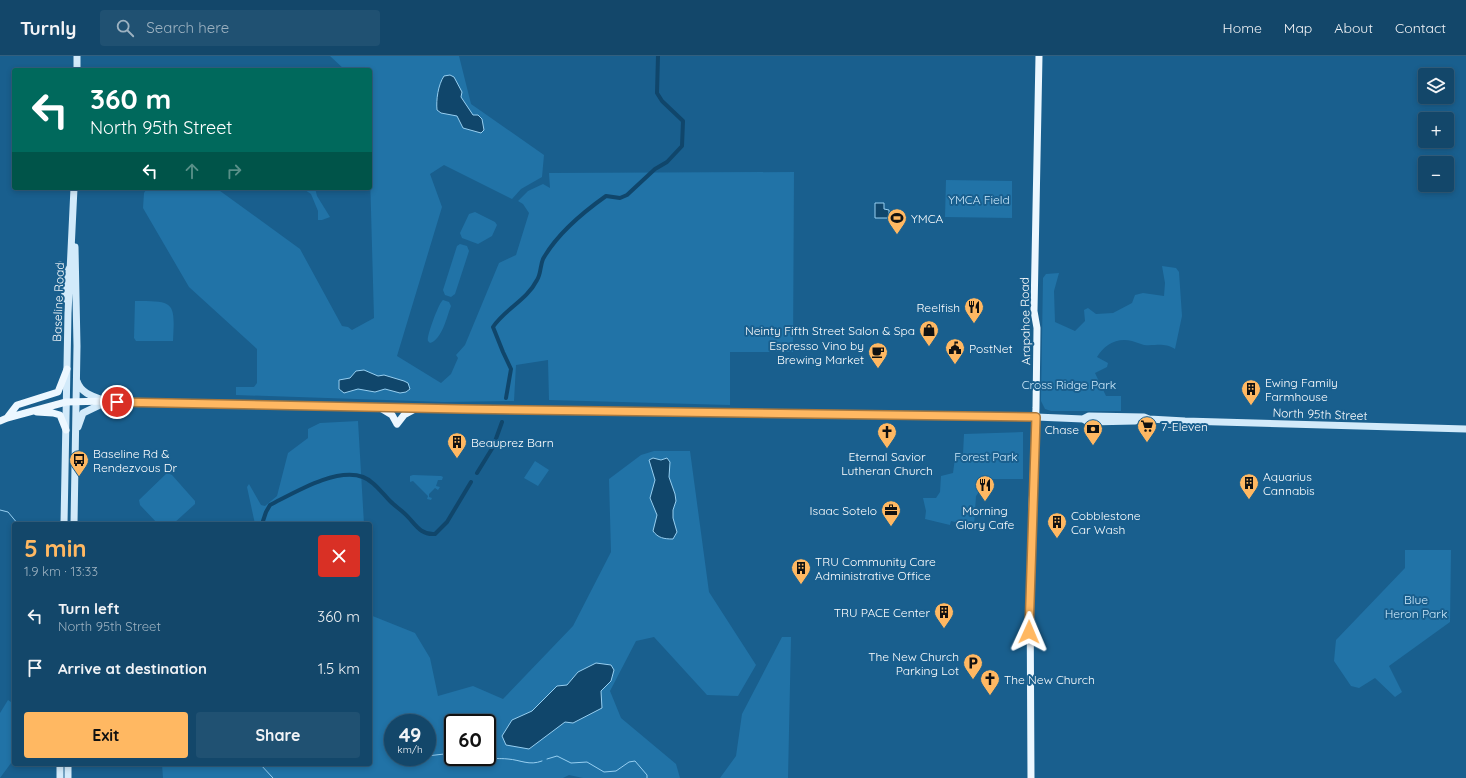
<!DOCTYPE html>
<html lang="en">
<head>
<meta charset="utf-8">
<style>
  body { margin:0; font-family:Quicksand,sans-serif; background:#205172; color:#f1f3f6; height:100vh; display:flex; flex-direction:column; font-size:15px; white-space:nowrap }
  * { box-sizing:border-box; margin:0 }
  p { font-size:13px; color:#9db2c1 }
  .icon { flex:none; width:22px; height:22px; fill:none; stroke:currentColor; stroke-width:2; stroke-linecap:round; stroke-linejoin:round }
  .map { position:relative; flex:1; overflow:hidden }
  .panel { position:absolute; left:12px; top:466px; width:360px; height:244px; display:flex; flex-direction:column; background:#13476a; border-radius:4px; box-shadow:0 2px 6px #0003,0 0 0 1px #325f7e }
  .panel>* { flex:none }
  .banner { position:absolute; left:12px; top:12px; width:360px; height:122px; border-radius:4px; box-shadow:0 2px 6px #0003,0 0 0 1px #325f7e; background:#00695c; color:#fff; overflow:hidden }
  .buttons { position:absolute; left:1418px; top:12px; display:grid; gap:8px }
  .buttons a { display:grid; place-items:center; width:36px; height:36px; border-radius:4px; background:#13476a; box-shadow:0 2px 6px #0003,0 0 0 1px #325f7e; font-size:20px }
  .speed { position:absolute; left:384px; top:658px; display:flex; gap:8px; font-size:20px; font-weight:700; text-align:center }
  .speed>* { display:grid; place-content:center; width:52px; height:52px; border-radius:50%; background:#13476a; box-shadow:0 2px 6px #0003,0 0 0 1px #325f7e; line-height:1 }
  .speed small { font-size:10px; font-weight:400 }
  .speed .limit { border:2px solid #111; border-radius:6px; background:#fff; color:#111 }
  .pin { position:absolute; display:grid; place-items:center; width:34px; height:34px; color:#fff; margin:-17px; border:2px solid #fff; border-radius:50%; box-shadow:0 1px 4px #0007 }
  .me { position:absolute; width:44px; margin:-22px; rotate:1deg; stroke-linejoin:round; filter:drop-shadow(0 0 3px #0008) }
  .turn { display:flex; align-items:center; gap:14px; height:84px; padding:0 12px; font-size:18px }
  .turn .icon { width:52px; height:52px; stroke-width:2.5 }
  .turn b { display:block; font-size:28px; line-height:34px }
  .lanes { display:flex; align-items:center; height:38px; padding:0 12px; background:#0003; justify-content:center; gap:20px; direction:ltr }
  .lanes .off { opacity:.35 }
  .round { display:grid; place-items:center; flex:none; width:42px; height:42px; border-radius:4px; background:#205172 }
  .summary { display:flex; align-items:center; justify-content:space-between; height:68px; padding:0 12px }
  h1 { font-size:24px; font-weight:800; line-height:30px; color:#ffb862 }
  .button { display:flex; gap:8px; margin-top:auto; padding:8px 12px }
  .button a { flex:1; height:46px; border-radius:4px; background:#ffb862; color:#111; font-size:16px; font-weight:800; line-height:46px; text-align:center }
  .button a+a { background:#205172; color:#f1f3f6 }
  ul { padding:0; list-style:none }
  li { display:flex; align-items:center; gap:12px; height:52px; padding:0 12px }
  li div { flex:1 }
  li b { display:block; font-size:15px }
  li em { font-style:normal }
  header { display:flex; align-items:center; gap:24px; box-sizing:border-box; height:56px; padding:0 20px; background:#13476a; border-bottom:1px solid #325f7e }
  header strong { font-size:19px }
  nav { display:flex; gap:22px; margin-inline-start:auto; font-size:14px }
  .search { width:280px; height:36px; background:#205172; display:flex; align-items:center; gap:10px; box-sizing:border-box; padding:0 14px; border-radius:4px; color:#9db2c1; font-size:15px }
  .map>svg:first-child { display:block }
  .green { fill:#2173a7; fill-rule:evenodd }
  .water { fill:#10466b; stroke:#97cff1 }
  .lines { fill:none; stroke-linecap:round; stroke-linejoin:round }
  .stream { stroke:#97cff1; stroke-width:1 }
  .canal { stroke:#10466b; stroke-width:4 }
  .secondary { stroke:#d2eafa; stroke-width:7 }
  .primary { stroke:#ecf7ff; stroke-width:7 }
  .route-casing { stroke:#a67840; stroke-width:10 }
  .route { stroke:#ffb862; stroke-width:7 }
  .labels { text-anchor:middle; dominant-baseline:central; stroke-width:4; stroke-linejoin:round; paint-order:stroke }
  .park-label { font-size:12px; fill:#cbe8fa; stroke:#195f8e }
  .poi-label { font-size:12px; fill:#fff; stroke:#195f8e; text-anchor:start }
  .street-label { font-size:12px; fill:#fff; stroke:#195f8e }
</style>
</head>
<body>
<header>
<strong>Turnly</strong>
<div class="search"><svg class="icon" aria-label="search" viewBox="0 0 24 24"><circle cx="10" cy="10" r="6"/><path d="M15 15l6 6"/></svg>Search here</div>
<nav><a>Home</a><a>Map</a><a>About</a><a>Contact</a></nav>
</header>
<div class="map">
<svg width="1466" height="722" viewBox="0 0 1466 722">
  <rect width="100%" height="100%" fill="#195f8e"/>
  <!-- green -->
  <path class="green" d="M 330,0 L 459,0 L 471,48 L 544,99 L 542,121 L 521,133 L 512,143 L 444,109 L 430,118 L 442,151 L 397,300 L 441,327 L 451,318 L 458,302 L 456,299 L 465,289 L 499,207 L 516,199 L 529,157 L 523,148 L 518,145 L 528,135 L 543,128 L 550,132 L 549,117 L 794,116 L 793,296 L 730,296 L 730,349 L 549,344 L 548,304 L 516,309 L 514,345 L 444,346 L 236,339 L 236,331 L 254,331 L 257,327 L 257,293 L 189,231 L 143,152 L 144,137 L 147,132 L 216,132 L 300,193 L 342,270 L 348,271 L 352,274 L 374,262 L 370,118 L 370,14 L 345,14 Z
    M 946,124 L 1012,125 L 1012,162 L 945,161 Z
    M 302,132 L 315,132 L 317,140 L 330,161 L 322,164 L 318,164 L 318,155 L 311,138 Z
    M 475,156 L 495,166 L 497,169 L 492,180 L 478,188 L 462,182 L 460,177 L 469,158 Z
    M 460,188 L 467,190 L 469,195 L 455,238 L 451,241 L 445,239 L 443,234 L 457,190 Z
    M 1162,210 L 1176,212 L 1179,216 L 1182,260 L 1175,293 C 1163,286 1157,290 1144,289 C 1140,288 1136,286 1132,285 C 1117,281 1104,289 1097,301 L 1108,307 L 1107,311 L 1095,317 L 1106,340 L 1121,340 L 1121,355 L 1051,355 L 1045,353 L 1041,345 L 1043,222 L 1046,218 L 1059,217 L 1054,235 L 1055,266 L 1075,275 L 1085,265 L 1084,254 L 1088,252 L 1096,258 L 1113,257 L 1132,247 L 1135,239 L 1143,237 L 1164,240 L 1165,227 Z
    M 443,244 L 449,246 L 451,250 C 447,260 442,284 430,287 L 428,285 C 426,282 439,246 443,244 Z
    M 135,245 C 175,245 175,246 173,285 L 136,285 L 134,282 Z
    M 358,365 L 364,468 L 255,468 L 247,431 L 249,428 L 261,449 L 265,450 L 277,440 L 288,397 L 308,382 L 308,373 L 320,367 Z
    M 1023,376 L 1023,423 L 989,423 L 976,440 L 974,470 L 951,465 L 950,469 L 925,463 L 926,455 L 923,442 L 936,442 L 940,436 L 941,420 L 953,417 L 955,402 L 963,398 L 964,378 Z
    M 654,395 L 690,395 L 709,536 L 756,609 L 738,640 L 707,639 L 654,581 L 636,585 L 610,635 L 621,662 L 676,708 L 680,722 L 583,722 L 569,719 L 563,722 L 163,722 L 162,708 L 370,708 L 370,559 L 415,577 L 430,602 L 438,640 L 473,630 L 503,643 L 573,570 L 611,496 L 609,423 L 641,399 ZM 393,667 L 427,667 L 427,701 L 393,701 ZM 453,667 L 487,667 L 487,701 L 453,701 Z
    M 535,405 L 549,414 L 538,430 L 524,422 Z
    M 167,417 L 172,419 L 195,445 L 195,448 L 173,468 L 158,468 L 140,449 L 139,444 Z
    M 413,419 L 441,420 L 443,421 L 442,424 L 438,424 L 436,430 L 440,431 L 438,434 L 435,432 L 429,438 L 429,441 L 432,442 L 431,444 L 427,443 L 428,440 L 413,425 L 410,426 L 410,420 Z
    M 1405,494 L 1451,494 L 1450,566 L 1389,610 L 1402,636 L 1395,641 L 1375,622 L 1359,632 L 1351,630 L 1334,605 L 1336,584 L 1405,512 Z
    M 782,581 L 791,581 L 788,722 L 720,722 L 736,700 L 742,658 Z
    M 8,644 L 14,648 L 14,703 L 0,722 L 0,657 Z"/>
  <!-- water -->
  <path class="water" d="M 450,19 L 454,21 L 462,36 L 461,41 L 473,59 L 478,59 L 482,63 L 484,74 L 481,77 L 463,72 L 457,60 L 441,57 L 437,54 C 436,44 438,29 444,20 Z
    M 875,147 L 884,147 L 884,153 L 889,154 L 889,162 L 875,162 Z
    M 364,314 L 378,320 L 384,319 L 404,325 L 408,327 L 410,333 L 406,336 L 400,337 L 385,333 L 375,336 L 358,333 L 344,337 L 339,333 L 339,324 L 350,322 L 356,315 Z
    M 653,402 L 661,404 L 667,402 L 670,406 L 669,421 L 675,438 L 676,445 L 673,454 L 673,462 L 677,476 L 673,483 C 664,483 658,482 653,475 L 657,459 L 650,442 L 655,424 L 649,404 Z
    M 596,607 L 611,609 L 614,614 L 611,625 L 601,635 L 602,652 L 573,667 L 565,666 L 529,693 L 506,689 L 502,680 L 512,664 L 532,655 L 557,630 L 567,629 L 578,616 Z"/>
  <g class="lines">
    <!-- stream -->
    <path class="stream" d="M 0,454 L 8,456 L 18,468
      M 487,699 C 494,704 499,702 508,703 C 521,704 529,710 542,705
      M 427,700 L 453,697
      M 414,701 L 421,701
      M 547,703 L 557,700 L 571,707 L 587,706 L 604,716 L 616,715 L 629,706 L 635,705 L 647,719 L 647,722
      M 260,708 L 273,722"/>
    <!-- canal -->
    <path class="canal" d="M 506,342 L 511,313 L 503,296 L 493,271 C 505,253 527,244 537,224 C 541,218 540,210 543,203 C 557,178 582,157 606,140 L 620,142 L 627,139 L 655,113 L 667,106 L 682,90 L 683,65 L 662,45 L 657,37 L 658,0
      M 477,417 L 493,391 L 502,366
      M 262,468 L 266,456 L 270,449 C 294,437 336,411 363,421 C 374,425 382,437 390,445 C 396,451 403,455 409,462 C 417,471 422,479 435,478 L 447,466 L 471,426"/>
    <!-- secondary -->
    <path class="secondary" d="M 77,14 L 77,0
      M 60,209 L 64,213 L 65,243
      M 77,325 C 81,338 95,341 106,345
      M 1036,361 L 1083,363 L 1089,366 L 1135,365
      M 1083,363 L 1089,360 L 1144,361 L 1149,363 L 1185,365 L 1466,373
      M 78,371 L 83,357 L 106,346
      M 64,468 L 68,257 L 74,132
      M 74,468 L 77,290 L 75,191
      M 60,722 L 60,708
      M 68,722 L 68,708"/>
    <!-- primary -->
    <path class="primary" d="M 382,353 L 392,359 L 397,368
      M 37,356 L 53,357 L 60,359 L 66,374
      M 7,362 L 17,349 L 58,336 L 67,313
      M 0,365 L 7,362 L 66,346 L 107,345 L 462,353 L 1036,361
      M 397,368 L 404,359 L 415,353
      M 1031,722 L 1030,528 L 1032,514 L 1032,452 L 1036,352 L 1037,272 L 1034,255 L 1039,0"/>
  </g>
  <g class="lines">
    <defs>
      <path id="route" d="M 117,346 L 462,353 L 1036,361 L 1029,576"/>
    </defs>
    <!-- route casing -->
    <use href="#route" class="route-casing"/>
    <!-- route -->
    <use href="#route" class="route"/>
  </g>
  <!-- icons -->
  <defs>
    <symbol id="stadium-pin" viewBox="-11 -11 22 30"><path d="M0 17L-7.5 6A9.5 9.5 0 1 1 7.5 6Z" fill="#ffb862" stroke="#195f8e"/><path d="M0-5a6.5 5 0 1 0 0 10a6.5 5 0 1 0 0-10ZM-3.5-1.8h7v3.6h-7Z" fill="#111"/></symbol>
    <symbol id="restaurant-pin" viewBox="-11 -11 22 30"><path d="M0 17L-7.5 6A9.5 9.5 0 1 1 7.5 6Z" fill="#ffb862" stroke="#195f8e"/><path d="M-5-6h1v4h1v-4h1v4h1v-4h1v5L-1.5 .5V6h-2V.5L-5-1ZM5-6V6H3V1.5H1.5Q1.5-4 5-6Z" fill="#111"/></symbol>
    <symbol id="shop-pin" viewBox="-11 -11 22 30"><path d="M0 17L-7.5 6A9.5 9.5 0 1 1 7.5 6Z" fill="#ffb862" stroke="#195f8e"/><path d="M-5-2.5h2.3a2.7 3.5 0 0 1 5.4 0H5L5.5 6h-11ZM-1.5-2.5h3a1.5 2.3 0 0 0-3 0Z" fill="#111"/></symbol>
    <symbol id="civic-pin" viewBox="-11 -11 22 30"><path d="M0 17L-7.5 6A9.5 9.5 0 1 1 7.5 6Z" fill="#ffb862" stroke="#195f8e"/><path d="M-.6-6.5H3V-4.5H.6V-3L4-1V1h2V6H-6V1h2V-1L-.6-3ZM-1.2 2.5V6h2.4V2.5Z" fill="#111"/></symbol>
    <symbol id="cafe-pin" viewBox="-11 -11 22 30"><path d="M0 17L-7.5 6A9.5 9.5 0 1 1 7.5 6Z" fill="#ffb862" stroke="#195f8e"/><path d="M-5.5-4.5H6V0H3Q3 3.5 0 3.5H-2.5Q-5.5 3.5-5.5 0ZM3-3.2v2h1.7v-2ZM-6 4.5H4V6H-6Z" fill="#111"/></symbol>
    <symbol id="building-pin" viewBox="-11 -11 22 30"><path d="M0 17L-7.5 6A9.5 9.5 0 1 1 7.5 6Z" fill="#ffb862" stroke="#195f8e"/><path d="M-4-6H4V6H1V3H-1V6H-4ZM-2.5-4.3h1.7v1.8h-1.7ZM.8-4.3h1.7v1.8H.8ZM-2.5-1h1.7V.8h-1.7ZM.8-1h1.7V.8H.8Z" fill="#111"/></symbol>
    <symbol id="supermarket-pin" viewBox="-11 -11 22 30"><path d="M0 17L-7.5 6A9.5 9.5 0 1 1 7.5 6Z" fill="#ffb862" stroke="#195f8e"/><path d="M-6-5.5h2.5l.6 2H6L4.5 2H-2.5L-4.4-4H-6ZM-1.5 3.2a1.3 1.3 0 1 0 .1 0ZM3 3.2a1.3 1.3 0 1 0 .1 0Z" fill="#111"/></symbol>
    <symbol id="bank-pin" viewBox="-11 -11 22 30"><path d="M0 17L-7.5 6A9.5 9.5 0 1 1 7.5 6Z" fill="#ffb862" stroke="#195f8e"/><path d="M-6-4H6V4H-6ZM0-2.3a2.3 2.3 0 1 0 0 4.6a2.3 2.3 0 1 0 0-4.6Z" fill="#111"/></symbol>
    <symbol id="church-pin" viewBox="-11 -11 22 30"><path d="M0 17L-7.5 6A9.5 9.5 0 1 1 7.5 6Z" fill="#ffb862" stroke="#195f8e"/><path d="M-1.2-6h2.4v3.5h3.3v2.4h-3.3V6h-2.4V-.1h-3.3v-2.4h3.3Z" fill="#111"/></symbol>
    <symbol id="bus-pin" viewBox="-11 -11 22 30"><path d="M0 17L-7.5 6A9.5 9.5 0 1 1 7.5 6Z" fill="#ffb862" stroke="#195f8e"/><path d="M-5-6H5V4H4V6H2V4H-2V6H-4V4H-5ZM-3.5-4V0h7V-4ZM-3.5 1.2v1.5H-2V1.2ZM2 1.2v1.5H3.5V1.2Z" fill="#111"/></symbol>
    <symbol id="office-pin" viewBox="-11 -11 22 30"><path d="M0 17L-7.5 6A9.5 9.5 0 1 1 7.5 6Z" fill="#ffb862" stroke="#195f8e"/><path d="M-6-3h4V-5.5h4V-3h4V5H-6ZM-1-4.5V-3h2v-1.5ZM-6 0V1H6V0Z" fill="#111"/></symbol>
    <symbol id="parking-pin" viewBox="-11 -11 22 30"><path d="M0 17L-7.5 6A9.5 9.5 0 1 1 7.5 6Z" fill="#ffb862" stroke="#195f8e"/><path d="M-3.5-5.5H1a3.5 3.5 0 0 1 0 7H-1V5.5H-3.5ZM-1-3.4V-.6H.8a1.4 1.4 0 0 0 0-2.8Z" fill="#111"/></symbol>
  </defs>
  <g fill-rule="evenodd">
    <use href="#stadium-pin" x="886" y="151" width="22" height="30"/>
    <use href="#restaurant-pin" x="963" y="240" width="22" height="30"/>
    <use href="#shop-pin" x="918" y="263" width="22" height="30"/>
    <use href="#civic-pin" x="944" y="281" width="22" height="30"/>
    <use href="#cafe-pin" x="867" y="285" width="22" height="30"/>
    <use href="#building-pin" x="1240" y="322" width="22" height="30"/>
    <use href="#supermarket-pin" x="1136" y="359" width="22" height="30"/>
    <use href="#bank-pin" x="1082" y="362" width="22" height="30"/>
    <use href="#church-pin" x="876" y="365" width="22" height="30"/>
    <use href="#building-pin" x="446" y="375" width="22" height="30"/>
    <use href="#bus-pin" x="68" y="393" width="22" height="30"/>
    <use href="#building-pin" x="1238" y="416" width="22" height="30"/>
    <use href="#restaurant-pin" x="974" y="418" width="22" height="30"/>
    <use href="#office-pin" x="880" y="443" width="22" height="30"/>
    <use href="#building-pin" x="1046" y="455" width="22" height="30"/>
    <use href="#building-pin" x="790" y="501" width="22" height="30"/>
    <use href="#building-pin" x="933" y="545" width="22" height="30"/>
    <use href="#parking-pin" x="962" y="596" width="22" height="30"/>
    <use href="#church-pin" x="979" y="612" width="22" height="30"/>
  </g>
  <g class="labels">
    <!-- park labels -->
    <g class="park-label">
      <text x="979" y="143">YMCA Field</text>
      <text x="1069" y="328">Cross Ridge Park</text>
      <text x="986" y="400">Forest Park</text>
      <text x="1416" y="543">Blue<tspan x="1416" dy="14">Heron Park</tspan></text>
    </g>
    <!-- poi labels -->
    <g class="poi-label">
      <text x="911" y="162">YMCA</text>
      <text x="960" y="251" text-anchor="end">Reelfish</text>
      <text x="915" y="274" text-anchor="end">Neinty Fifth Street Salon &amp; Spa</text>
      <text x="864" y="289" text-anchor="end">Espresso Vino by<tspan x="864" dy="14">Brewing Market</tspan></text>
      <text x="969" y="292">PostNet</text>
      <text x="1265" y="326">Ewing Family<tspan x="1265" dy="14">Farmhouse</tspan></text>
      <text x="1161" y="370">7-Eleven</text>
      <text x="1079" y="373" text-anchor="end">Chase</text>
      <text x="471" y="386">Beauprez Barn</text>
      <text x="93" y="397">Baseline Rd &amp;<tspan x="93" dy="14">Rendezvous Dr</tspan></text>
      <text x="887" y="400" text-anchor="middle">Eternal Savior<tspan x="887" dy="14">Lutheran Church</tspan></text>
      <text x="1263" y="420">Aquarius<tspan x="1263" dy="14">Cannabis</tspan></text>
      <text x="877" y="454" text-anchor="end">Isaac Sotelo</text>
      <text x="985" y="454" text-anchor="middle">Morning<tspan x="985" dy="14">Glory Cafe</tspan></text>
      <text x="1071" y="459">Cobblestone<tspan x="1071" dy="14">Car Wash</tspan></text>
      <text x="815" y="505">TRU Community Care<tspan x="815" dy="14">Administrative Office</tspan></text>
      <text x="930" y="556" text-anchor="end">TRU PACE Center</text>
      <text x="959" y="600" text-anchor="end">The New Church<tspan x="959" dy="14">Parking Lot</tspan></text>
      <text x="1004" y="623">The New Church</text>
    </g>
    <!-- street labels -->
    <g class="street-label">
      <text transform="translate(58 246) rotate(-88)">Baseline Road</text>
      <text transform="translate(1025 265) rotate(-91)">Arapahoe Road</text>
      <text transform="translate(1320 358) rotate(2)">North 95th Street</text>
    </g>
  </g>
</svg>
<div class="buttons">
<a><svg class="icon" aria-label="layers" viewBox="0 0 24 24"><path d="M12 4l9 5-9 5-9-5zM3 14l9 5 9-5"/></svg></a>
<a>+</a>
<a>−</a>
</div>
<div class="speed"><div>49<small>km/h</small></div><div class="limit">60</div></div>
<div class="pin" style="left:117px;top:346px;background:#d93025"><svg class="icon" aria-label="arrive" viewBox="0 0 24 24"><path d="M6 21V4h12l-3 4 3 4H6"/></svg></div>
<svg class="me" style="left:1029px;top:576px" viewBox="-20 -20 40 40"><path d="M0-17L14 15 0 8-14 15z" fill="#ffb862" stroke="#fff" stroke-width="4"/></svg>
<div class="banner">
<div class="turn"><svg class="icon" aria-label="left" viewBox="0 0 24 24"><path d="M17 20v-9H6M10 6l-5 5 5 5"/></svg><div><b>360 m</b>North 95th Street</div></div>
<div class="lanes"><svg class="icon" aria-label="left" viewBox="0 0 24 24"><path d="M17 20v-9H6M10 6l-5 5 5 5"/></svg><svg class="icon off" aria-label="ahead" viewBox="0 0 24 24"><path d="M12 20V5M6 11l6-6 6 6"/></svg><svg class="icon off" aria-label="right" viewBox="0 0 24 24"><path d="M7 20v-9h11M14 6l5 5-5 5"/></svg></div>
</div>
<section class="panel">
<div class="summary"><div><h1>5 min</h1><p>1.9 km · 13:33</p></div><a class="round" style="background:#d93025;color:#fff"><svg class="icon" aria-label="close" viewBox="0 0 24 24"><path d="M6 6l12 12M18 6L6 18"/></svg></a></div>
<ul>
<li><svg class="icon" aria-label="left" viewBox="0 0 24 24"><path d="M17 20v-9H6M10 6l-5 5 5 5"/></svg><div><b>Turn left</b><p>North 95th Street</p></div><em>360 m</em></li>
<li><svg class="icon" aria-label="arrive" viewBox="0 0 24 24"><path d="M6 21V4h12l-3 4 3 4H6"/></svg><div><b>Arrive at destination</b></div><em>1.5 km</em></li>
</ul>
<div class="button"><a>Exit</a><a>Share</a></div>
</section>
</div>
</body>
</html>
